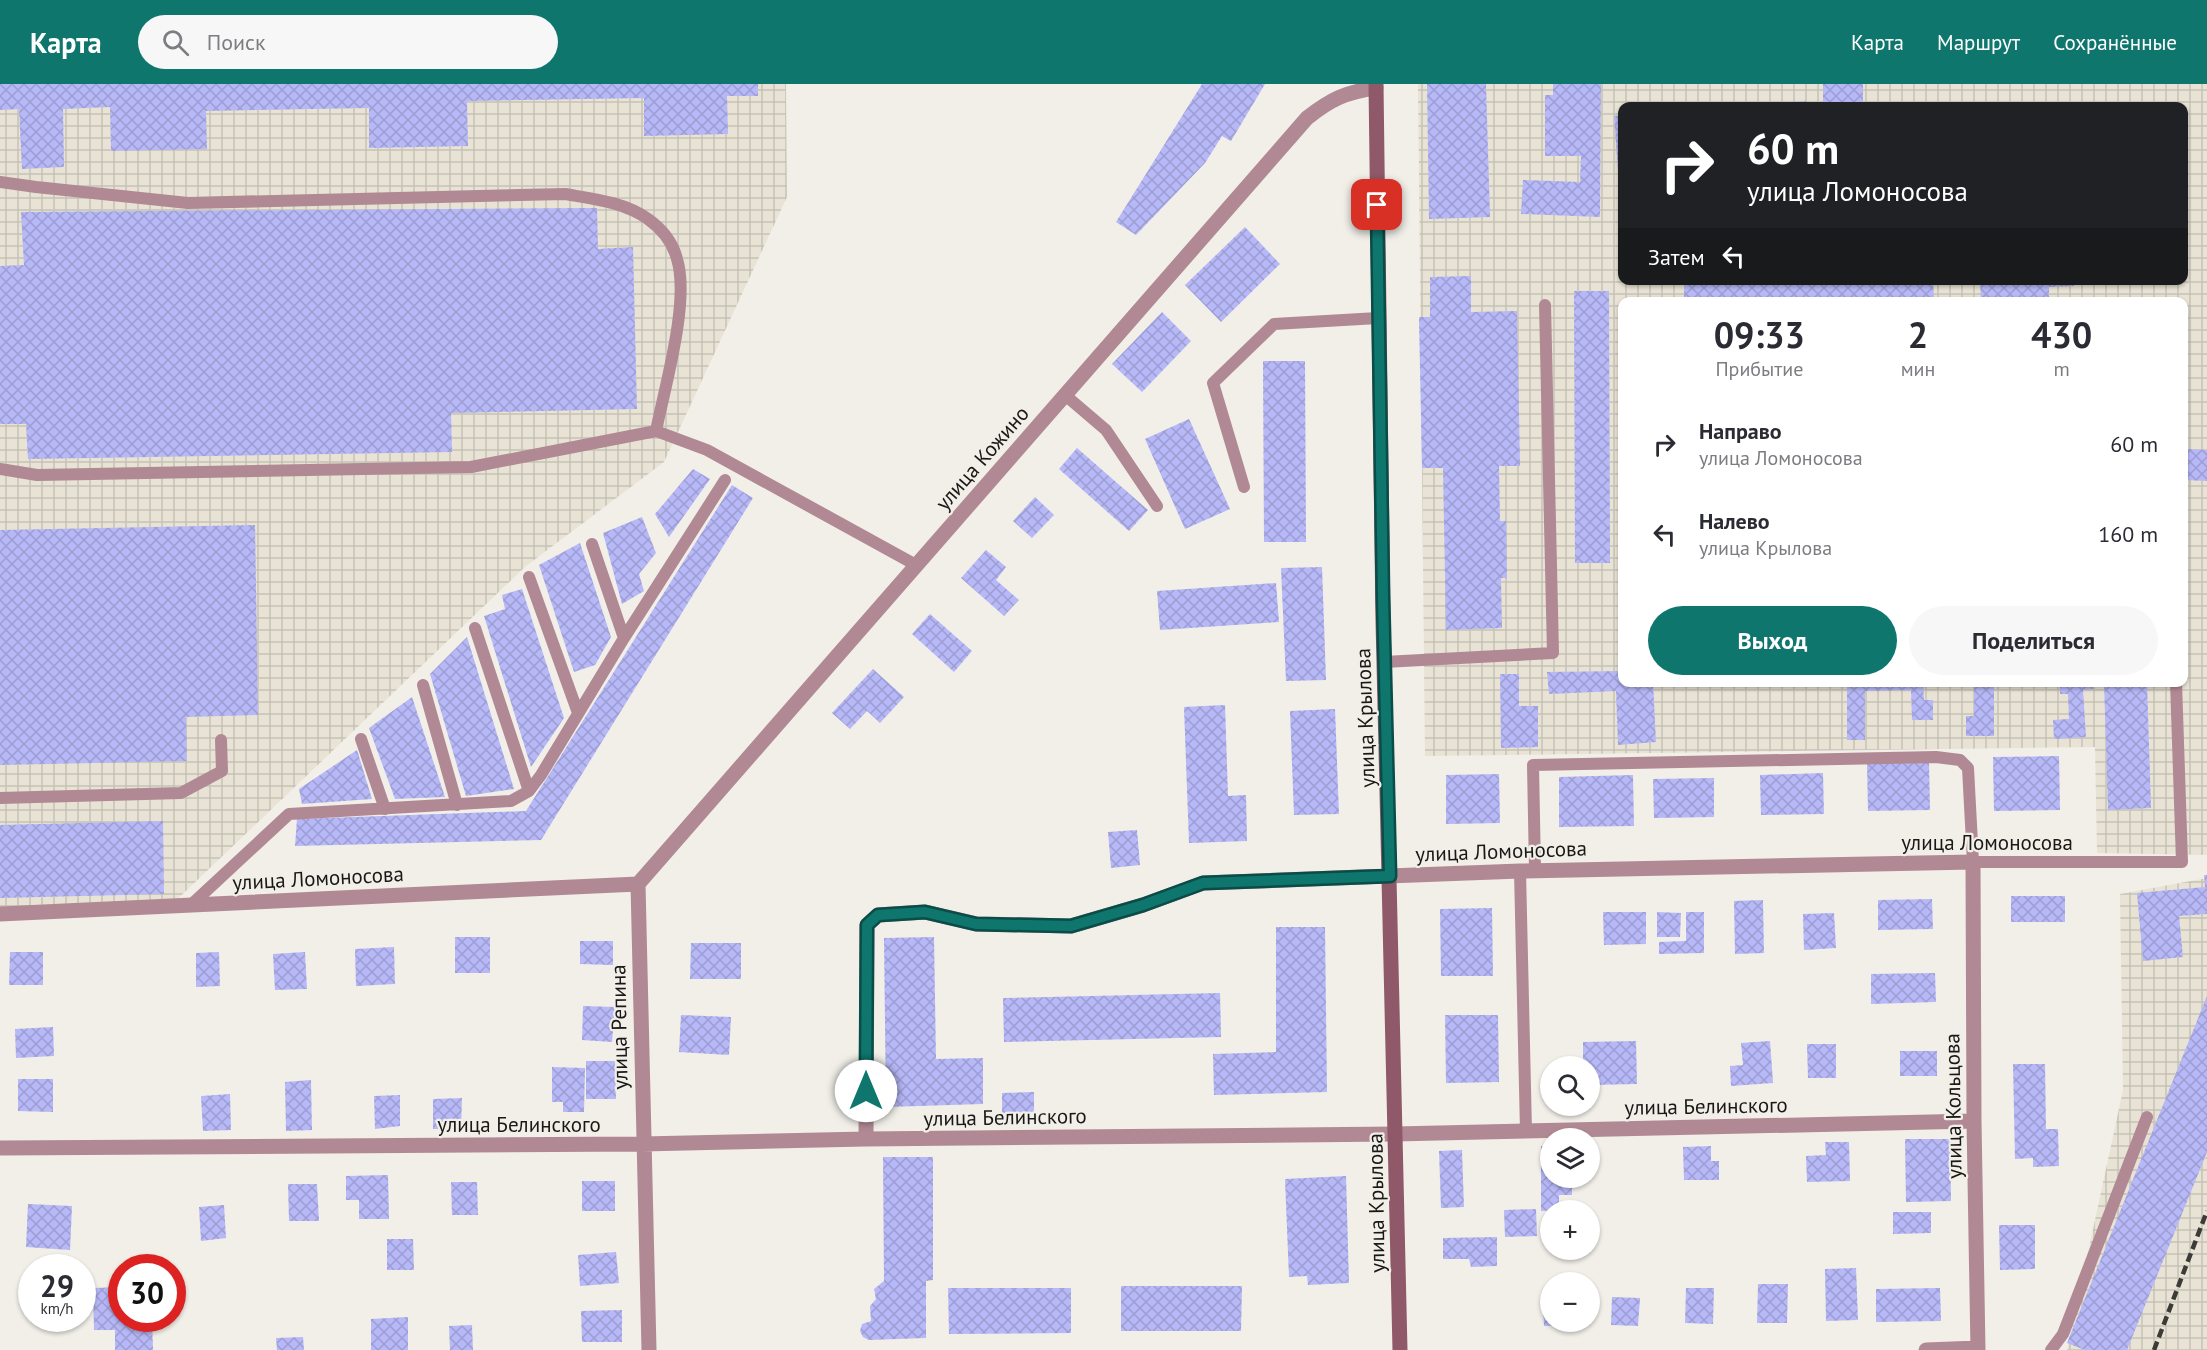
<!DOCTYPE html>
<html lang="ru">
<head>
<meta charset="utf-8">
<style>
  body { margin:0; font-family:"PT Sans",sans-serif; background:#f7f7f7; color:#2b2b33; height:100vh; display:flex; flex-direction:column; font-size:22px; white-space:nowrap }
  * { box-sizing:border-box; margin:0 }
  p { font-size:20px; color:#7c7c81 }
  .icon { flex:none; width:33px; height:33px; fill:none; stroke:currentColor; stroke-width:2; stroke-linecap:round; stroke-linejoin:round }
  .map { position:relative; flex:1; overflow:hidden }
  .drawer { position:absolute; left:1618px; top:213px; width:570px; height:390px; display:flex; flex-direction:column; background:#fff; border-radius:12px; box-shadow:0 2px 4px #0004 }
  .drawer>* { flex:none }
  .top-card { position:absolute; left:1618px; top:18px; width:570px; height:183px; border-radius:12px; box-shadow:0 2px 4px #0004; background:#202124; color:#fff; overflow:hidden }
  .tools { position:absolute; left:1540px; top:972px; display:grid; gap:12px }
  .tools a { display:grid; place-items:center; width:60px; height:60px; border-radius:50%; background:#fff; box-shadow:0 2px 4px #0004; font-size:30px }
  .speed { position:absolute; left:18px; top:1170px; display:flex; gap:12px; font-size:30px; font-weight:700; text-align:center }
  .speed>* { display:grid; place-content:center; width:78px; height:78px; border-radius:50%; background:#fff; box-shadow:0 2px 4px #0004; line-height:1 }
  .speed small { font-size:15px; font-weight:400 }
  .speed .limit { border:9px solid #d22; background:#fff; color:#111 }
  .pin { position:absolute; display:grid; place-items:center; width:51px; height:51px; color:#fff; margin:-26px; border-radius:12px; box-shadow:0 3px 9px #0006 }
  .me { position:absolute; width:66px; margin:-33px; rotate:0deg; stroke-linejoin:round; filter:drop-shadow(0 0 4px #0008) }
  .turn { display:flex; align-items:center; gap:21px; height:126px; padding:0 30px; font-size:27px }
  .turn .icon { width:78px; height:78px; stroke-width:2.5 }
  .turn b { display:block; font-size:42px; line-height:51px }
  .then { display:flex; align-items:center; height:57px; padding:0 30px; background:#0003; gap:12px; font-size:22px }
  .eta { display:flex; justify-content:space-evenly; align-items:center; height:102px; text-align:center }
  .eta b { font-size:36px; font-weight:700; line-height:42px }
  .primary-button { display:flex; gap:12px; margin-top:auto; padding:12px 30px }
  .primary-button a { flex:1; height:69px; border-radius:36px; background:#0f766e; color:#fff; font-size:24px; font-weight:700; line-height:69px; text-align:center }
  .primary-button a+a { background:#f7f7f7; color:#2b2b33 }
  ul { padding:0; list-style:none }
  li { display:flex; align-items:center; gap:18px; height:90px; padding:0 30px }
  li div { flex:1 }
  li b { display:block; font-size:22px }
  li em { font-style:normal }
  header { display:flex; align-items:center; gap:36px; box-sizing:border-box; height:84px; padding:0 30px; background:#0f766e; color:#fff }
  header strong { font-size:28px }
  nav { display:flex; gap:33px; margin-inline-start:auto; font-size:21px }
  .search { width:420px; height:54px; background:#f7f7f7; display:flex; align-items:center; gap:15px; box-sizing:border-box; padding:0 21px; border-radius:33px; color:#7c7c81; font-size:22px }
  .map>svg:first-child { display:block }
  .industrial { fill:url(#industrial-grid); fill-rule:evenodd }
  .building { fill:url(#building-cross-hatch) }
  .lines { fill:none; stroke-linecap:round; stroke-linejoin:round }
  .lane { stroke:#b18994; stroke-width:12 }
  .street { stroke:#b18994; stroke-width:15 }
  .secondary { stroke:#8f5969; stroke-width:15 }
  .rail { stroke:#3c3b38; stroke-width:4.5; stroke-dasharray:9 4.5; stroke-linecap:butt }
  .route-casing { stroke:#0a4d48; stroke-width:15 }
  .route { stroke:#0f766e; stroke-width:10 }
  .labels { text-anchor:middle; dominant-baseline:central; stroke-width:4.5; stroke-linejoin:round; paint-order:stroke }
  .street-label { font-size:21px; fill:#191816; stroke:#f1efe8 }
</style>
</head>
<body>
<header>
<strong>Карта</strong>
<div class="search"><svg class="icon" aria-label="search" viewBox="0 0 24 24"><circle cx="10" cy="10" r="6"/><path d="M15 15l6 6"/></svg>Поиск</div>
<nav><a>Карта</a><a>Маршрут</a><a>Сохранённые</a></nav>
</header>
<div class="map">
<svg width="2207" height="1266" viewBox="0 0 2207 1266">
  <defs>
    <pattern id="industrial-grid" width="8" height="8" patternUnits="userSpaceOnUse" patternTransform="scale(1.5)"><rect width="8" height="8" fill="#e8e3d5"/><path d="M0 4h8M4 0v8" fill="none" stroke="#c6c2b6"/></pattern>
    <pattern id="building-cross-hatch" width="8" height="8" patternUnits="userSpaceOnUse" patternTransform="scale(1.5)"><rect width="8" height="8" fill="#b7b8f7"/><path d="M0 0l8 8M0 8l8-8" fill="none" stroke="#9d9dd3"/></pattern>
  </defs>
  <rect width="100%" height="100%" fill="#f1efe8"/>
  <!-- industrial -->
  <path class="industrial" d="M 0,0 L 786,0 L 787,113 L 664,378 L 526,482 L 165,827 L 0,834 Z
    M 1418,0 L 2207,0 L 2207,771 L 2097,769 L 2095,663 L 1425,672 ZM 1623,22 L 2184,22 L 2184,196 L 1623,196 ZM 1623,218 L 2184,218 L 2184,598 L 1623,598 Z
    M 2207,794 L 2207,1266 L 2067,1266 L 2123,1006 L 2120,810 Z"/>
  <!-- building -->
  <path class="building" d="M 0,0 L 758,0 L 758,12 L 727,12 L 728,50 L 644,52 L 644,14 L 467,17 L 468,62 L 369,64 L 369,24 L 206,27 L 207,65 L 111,67 L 110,23 L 63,25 L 64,83 L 22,85 L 19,25 L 0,26 Z
    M 1202,0 L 1265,0 L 1231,57 L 1222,52 L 1205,79 L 1136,151 L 1116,138 Z
    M 1427,0 L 1486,0 L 1490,133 L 1429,135 Z
    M 1553,0 L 1601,0 L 1600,133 L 1521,130 L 1523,96 L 1580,98 L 1581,72 L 1545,72 L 1545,11 L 1553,11 Z
    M 1823,0 L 1863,0 L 1863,22 L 1823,22 Z
    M 1806,17 L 1807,22 L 1753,22 L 1753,21 Z
    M 1623,31 L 1623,112 L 1620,112 L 1614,32 Z
    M 597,124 L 598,165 L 633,163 L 637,325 L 451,329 L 452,368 L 28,375 L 26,340 L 0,340 L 0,182 L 24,181 L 21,128 Z
    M 1245,143 L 1280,180 L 1221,238 L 1185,201 Z
    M 1471,192 L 1471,228 L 1517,227 L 1520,382 L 1499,382 L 1500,437 L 1506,437 L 1507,494 L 1501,494 L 1502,544 L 1446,546 L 1443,384 L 1422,384 L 1419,233 L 1430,233 L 1430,193 Z
    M 1684,196 L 1933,196 L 1934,215 L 1838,218 L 1684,218 Z
    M 1980,196 L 2074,196 L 2074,202 L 2049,203 L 2049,218 L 1981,218 Z
    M 1574,207 L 1609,207 L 1610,479 L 1575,479 Z
    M 1162,228 L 1191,257 L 1142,308 L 1112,280 Z
    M 1263,277 L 1305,277 L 1306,458 L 1264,458 Z
    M 1189,335 L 1230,425 L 1185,445 L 1145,355 Z
    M 1077,364 L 1148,426 L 1129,447 L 1059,385 Z
    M 2184,365 L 2207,366 L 2207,397 L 2184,396 Z
    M 693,385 L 710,395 L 669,453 L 655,430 Z
    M 732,401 L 753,414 L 541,756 L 295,762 L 297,735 L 526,727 Z
    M 1035,413 L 1054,431 L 1032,454 L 1013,437 Z
    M 642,433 L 656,469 L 639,490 L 644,507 L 622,520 L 603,449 Z
    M 255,441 L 258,631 L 186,633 L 187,677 L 0,681 L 0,446 Z
    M 580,459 L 611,553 L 595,581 L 574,588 L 539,481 Z
    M 986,466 L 1006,483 L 996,496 L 1019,516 L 1004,532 L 961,494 Z
    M 1322,483 L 1326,596 L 1286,597 L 1281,484 Z
    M 1276,499 L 1279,538 L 1160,546 L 1157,507 Z
    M 522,505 L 564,634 L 531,683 L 484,532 L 505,525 L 502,511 Z
    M 930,530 L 972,567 L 954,588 L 912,550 Z
    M 467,553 L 514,705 L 466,712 L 430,590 Z
    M 873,585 L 904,613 L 880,639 L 867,627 L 850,645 L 832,629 Z
    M 1623,587 L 1623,598 L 1653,598 L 1656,658 L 1618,661 L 1616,607 L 1549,610 L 1547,588 Z
    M 1500,590 L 1519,590 L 1519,622 L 1538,622 L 1538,663 L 1501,664 Z
    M 1847,598 L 1923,598 L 1924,616 L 1933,616 L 1933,636 L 1912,636 L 1911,606 L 1865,607 L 1865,656 L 1847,656 Z
    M 1974,598 L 1994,598 L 1994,652 L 1966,652 L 1966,632 L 1974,632 Z
    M 2060,598 L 2092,598 L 2093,605 L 2083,606 L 2086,653 L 2054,655 L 2053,636 L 2069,635 L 2068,610 L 2060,610 Z
    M 2104,598 L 2147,598 L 2151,724 L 2108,726 Z
    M 412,613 L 445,713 L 395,715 L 369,644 Z
    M 1225,621 L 1228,712 L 1246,711 L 1247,757 L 1189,759 L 1184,623 Z
    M 1335,625 L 1339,730 L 1294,731 L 1290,627 Z
    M 357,666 L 372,715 L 302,720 L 299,705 Z
    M 2059,672 L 2060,726 L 1994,727 L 1993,673 Z
    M 1929,678 L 1930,726 L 1868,727 L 1867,680 Z
    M 1823,689 L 1824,730 L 1761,731 L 1760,691 Z
    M 1499,690 L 1500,739 L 1446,740 L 1446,691 Z
    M 1633,691 L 1634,742 L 1559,743 L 1559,693 Z
    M 1714,694 L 1714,733 L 1654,734 L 1653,695 Z
    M 163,737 L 164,810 L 0,814 L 0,741 Z
    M 1137,746 L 1140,781 L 1111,784 L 1108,748 Z
    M 2204,791 L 2207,791 L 2207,830 L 2179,832 L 2183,873 L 2143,877 L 2137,809 L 2205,803 Z
    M 2011,812 L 2065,812 L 2065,838 L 2011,838 Z
    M 1932,815 L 1933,845 L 1878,846 L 1878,816 Z
    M 1763,816 L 1764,869 L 1735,870 L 1734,817 Z
    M 1492,824 L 1493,892 L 1441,892 L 1440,825 Z
    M 1603,828 L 1646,828 L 1646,860 L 1604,861 Z
    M 1657,828 L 1681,829 L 1680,853 L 1657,853 Z
    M 1686,828 L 1704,828 L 1704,869 L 1659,870 L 1659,858 L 1686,857 Z
    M 1834,829 L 1836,864 L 1804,866 L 1803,830 Z
    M 1276,843 L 1325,843 L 1327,1008 L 1214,1011 L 1213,970 L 1276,968 Z
    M 455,853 L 490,853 L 490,889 L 455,889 Z
    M 934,853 L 936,975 L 983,974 L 983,1020 L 886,1023 L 884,854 Z
    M 580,857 L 613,857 L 613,881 L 580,880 Z
    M 691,859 L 741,859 L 741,895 L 690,895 Z
    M 394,863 L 395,900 L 356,902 L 355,865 Z
    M 10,868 L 43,868 L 43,901 L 9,901 Z
    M 219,868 L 220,902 L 196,903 L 196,869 Z
    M 305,868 L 307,905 L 275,906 L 273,870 Z
    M 1935,889 L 1936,918 L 1871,920 L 1871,890 Z
    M 1220,909 L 1221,953 L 1004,958 L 1003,914 Z
    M 2207,912 L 2207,1068 L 2127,1266 L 2085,1266 L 2067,1259 Z
    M 583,922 L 615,923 L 612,958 L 582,956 Z
    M 681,931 L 731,933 L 729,971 L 679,968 Z
    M 1445,931 L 1498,931 L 1499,998 L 1446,999 Z
    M 53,943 L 54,972 L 16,974 L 15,945 Z
    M 1636,957 L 1637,1000 L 1590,1001 L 1590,982 L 1583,982 L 1583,958 Z
    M 1770,957 L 1773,999 L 1731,1002 L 1730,982 L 1743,981 L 1741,959 Z
    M 1807,960 L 1836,960 L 1836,994 L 1808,994 Z
    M 1900,967 L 1937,967 L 1937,992 L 1900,992 Z
    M 586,977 L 615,977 L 616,1015 L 586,1015 Z
    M 2013,980 L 2045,980 L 2046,1045 L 2058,1045 L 2059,1082 L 2033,1083 L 2033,1074 L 2015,1075 Z
    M 552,983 L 585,984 L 584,1028 L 563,1028 L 563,1018 L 552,1018 Z
    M 18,995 L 53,995 L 53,1028 L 18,1027 Z
    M 311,996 L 312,1046 L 286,1047 L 285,998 Z
    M 1034,1008 L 1034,1028 L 1002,1029 L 1002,1009 Z
    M 230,1010 L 231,1046 L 203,1047 L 201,1012 Z
    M 400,1011 L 400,1042 L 375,1045 L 374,1012 Z
    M 462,1014 L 461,1045 L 433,1045 L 433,1015 Z
    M 1905,1055 L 1950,1055 L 1951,1117 L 1906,1118 Z
    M 1825,1058 L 1849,1058 L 1850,1097 L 1807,1098 L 1806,1072 L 1826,1071 Z
    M 1541,1062 L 1551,1062 L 1551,1094 L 1585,1094 L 1585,1100 L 1572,1100 L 1572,1111 L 1559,1111 L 1559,1126 L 1541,1127 Z
    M 1711,1062 L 1711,1077 L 1719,1077 L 1719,1096 L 1684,1096 L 1683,1063 Z
    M 1462,1066 L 1464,1123 L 1441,1124 L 1439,1067 Z
    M 883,1073 L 933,1073 L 933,1196 L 926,1197 L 926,1254 L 869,1256 L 863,1253 L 860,1247 L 862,1240 L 871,1237 L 870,1222 L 876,1215 L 874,1205 L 884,1197 Z
    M 388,1091 L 389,1135 L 359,1135 L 359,1116 L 346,1116 L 346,1092 Z
    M 1346,1092 L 1349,1199 L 1308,1201 L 1307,1192 L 1289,1193 L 1285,1095 Z
    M 582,1097 L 615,1097 L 615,1127 L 582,1127 Z
    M 451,1098 L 477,1098 L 478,1131 L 452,1131 Z
    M 288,1100 L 317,1100 L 319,1137 L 289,1137 Z
    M 28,1120 L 72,1122 L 70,1166 L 26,1163 Z
    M 224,1121 L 226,1154 L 201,1157 L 199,1123 Z
    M 1536,1125 L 1537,1152 L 1505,1153 L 1504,1126 Z
    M 1893,1128 L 1931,1128 L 1931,1149 L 1893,1150 Z
    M 1999,1141 L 2035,1141 L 2035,1185 L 2000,1186 Z
    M 1497,1153 L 1497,1182 L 1471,1183 L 1469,1175 L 1443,1175 L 1443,1154 Z
    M 387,1155 L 413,1155 L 414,1186 L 387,1186 Z
    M 616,1168 L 619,1199 L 580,1202 L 578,1171 Z
    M 1856,1184 L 1858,1236 L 1826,1237 L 1825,1185 Z
    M 1758,1200 L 1788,1200 L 1787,1239 L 1757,1239 Z
    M 1121,1202 L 1242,1202 L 1241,1247 L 1121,1247 Z
    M 122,1203 L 122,1234 L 152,1234 L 153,1266 L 115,1266 L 115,1246 L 94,1246 L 93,1204 Z
    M 948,1204 L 1071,1204 L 1071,1249 L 949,1250 Z
    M 1686,1204 L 1714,1204 L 1713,1240 L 1685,1239 Z
    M 1940,1204 L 1941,1237 L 1876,1238 L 1876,1205 Z
    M 1542,1207 L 1551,1207 L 1551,1238 L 1572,1238 L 1572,1241 L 1544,1242 Z
    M 1612,1213 L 1640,1214 L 1638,1242 L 1611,1241 Z
    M 622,1226 L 622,1258 L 582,1258 L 581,1227 Z
    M 408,1233 L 408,1266 L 371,1266 L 371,1235 Z
    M 472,1241 L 473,1266 L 450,1266 L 449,1242 Z
    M 303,1253 L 304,1266 L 277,1266 L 276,1254 Z"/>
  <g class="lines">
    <!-- lane -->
    <path class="lane" d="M 0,98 L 36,103 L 188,119 L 565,110 C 594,115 624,118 648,135 C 662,145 673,159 677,175 C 690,217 665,302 656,347 L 471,383 L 37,391 L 0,385
      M 1065,311 L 1106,346 L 1157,422
      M 656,347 L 707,366 L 916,481
      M 1244,403 L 1213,299 L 1274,240 L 1378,234
      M 592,460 L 624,554
      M 529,493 L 578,629
      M 475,544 L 529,707
      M 1384,578 L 1553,569 L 1545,221
      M 423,601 L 457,721
      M 361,655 L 385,725
      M 0,714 L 181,709 L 222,687 L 221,656
      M 1535,786 L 1533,681 L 1936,673 L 1960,676 L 1968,684 L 1973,778 L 2182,778 L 2176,598
      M 1520,787 L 1526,1047
      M 191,821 L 289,730 L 511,717 L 529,707 L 541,691 L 624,554 L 725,396
      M 2051,1266 L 2063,1250 L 2147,1033"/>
    <!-- street -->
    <path class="street" d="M 638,800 L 1307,34 C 1331,15 1346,8 1376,4
      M 638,800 L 649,1266
      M 0,830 L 638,800
      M 866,1055 L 867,841 L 878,831 L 925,828 L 977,840 L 1071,842 L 1143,821 L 1203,799 L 1520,787 L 1973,778 L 1974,1037 L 1978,1266
      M 0,1064 L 642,1060 L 866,1055 L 1395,1050 L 1974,1037
      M 1926,1266 L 1978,1264"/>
    <!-- secondary -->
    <path class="secondary" d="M 1376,0 L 1383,537 L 1400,1266"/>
    <!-- rail -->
    <path class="rail" d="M 2154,1266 L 2207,1127"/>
  </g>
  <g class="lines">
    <defs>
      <path id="route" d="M 866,1007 L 867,841 L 878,831 L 925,828 L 976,840 L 1071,842 L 1143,821 L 1203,799 L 1390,792 L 1383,514 L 1377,121"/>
    </defs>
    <!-- route casing -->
    <use href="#route" class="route-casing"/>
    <!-- route -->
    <use href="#route" class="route"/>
  </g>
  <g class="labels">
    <!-- street labels -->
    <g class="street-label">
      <text transform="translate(982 374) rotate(-49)">улица Кожино</text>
      <text transform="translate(1365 634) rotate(-92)">улица Крылова</text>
      <text x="1987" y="758">улица Ломоносова</text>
      <text transform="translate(1501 767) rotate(-2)">улица Ломоносова</text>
      <text transform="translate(318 794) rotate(-3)">улица Ломоносова</text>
      <text transform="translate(619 943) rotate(-91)">улица Репина</text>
      <text transform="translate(1706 1022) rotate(-1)">улица Белинского</text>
      <text transform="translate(1953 1022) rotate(-91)">улица Кольцова</text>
      <text transform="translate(1005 1033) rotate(-1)">улица Белинского</text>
      <text x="519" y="1040">улица Белинского</text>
      <text transform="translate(1376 1119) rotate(-91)">улица Крылова</text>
    </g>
  </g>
</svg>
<div class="tools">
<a><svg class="icon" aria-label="search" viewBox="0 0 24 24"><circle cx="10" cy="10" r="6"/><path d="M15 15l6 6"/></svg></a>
<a><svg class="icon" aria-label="layers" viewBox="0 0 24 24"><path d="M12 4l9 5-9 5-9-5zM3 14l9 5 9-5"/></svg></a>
<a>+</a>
<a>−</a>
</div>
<div class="speed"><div>29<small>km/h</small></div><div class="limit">30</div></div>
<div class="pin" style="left:1377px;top:121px;background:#d93025"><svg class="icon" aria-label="arrive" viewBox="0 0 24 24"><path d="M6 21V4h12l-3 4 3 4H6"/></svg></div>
<svg class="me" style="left:866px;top:1007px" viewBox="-20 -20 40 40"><circle r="19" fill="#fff"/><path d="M0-13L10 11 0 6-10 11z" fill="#0f766e"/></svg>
<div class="top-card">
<div class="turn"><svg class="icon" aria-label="right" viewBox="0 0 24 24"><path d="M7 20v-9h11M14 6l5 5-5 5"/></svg><div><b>60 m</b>улица Ломоносова</div></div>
<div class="then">Затем<svg class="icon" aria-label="left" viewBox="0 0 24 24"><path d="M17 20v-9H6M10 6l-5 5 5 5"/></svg></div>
</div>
<section class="drawer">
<div class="eta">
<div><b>09:33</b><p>Прибытие</p></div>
<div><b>2</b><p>мин</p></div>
<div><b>430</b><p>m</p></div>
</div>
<ul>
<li><svg class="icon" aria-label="right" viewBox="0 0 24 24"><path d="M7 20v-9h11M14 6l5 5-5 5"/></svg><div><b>Направо</b><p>улица Ломоносова</p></div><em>60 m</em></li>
<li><svg class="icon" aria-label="left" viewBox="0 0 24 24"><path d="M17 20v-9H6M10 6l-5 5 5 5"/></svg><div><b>Налево</b><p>улица Крылова</p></div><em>160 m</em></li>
</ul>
<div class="primary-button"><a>Выход</a><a>Поделиться</a></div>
</section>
</div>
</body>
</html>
